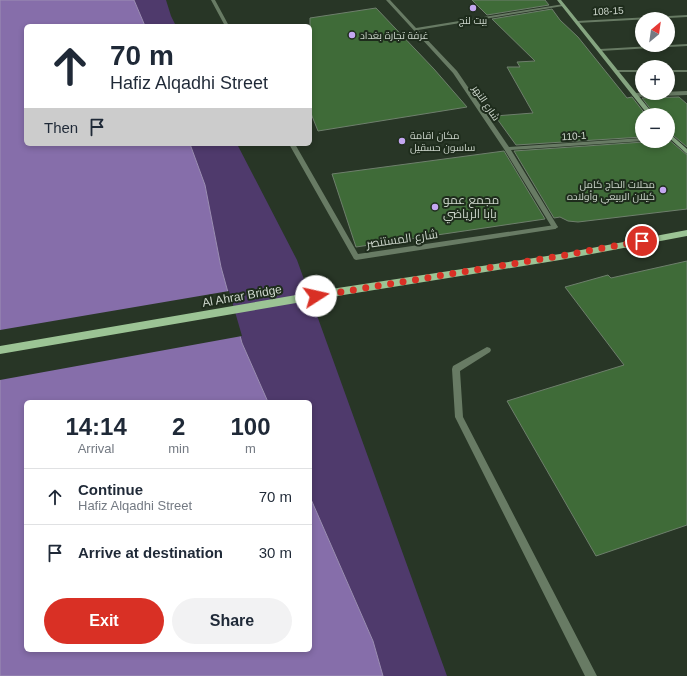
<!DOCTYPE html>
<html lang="en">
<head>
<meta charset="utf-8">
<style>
  body { margin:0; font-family:Helvetica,Cairo,sans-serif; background:#f2f2f3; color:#1f2937; height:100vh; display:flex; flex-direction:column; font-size:15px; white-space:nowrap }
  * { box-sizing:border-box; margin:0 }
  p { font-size:13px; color:#747a83 }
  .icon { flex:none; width:22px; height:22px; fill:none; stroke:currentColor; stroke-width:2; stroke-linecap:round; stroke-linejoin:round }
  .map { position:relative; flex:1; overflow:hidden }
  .side { position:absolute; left:24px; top:400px; width:288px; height:252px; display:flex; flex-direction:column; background:#fff; border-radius:6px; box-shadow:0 2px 6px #0003 }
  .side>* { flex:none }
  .top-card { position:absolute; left:24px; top:24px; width:288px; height:122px; border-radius:6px; box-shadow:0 2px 6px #0003; background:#fff; color:#1f2937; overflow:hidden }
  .needle { width:26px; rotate:29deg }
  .buttons { position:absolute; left:635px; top:12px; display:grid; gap:8px }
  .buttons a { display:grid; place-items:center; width:40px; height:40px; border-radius:50%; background:#fff; box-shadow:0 2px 6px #0003; font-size:20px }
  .pin { position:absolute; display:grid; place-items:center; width:34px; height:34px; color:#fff; margin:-17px; border:2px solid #fff; border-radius:50%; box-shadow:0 1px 4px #0007 }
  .me { position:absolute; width:44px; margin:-22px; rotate:80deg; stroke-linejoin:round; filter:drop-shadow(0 0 3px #0008) }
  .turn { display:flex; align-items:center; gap:14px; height:84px; padding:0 20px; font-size:18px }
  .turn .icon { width:52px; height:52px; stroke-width:2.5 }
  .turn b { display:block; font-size:28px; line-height:34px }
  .then { display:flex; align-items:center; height:38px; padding:0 20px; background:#0003; gap:8px; font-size:15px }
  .eta { display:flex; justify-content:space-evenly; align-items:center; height:68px; text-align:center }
  .eta b { font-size:24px; font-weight:700; line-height:28px }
  .primary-button { display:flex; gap:8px; margin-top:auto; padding:8px 20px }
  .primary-button a { flex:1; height:46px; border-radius:24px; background:#d93025; color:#fff; font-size:16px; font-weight:700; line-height:46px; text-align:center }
  .primary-button a+a { background:#f2f2f3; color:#1f2937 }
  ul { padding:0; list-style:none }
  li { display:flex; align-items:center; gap:12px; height:56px; padding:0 20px; border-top:1px solid #e0e1e3 }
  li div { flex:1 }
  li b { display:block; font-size:15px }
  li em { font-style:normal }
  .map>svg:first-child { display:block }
  .green { fill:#4f3a6c }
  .water { fill:#866eaa; stroke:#9c8eb4 }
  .pier { fill:#283626 }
  .building { fill:#3f6b38; stroke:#6e7f6c }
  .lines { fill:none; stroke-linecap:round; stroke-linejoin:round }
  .service { fill:#687b64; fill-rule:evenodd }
  .minor { fill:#687b64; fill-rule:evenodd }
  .secondary { fill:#85a580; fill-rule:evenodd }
  .primary { fill:#9cc495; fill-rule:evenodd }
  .route { stroke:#d93025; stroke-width:7; stroke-dasharray:0 12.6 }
  .poi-dot { fill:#c4a7f1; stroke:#1e2c1c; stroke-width:1.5 }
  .labels { text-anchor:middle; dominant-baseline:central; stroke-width:4; stroke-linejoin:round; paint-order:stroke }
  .far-street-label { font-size:10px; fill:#ced7cd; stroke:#1e2c1c }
  .far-poi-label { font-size:10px; fill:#ced7cd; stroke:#1e2c1c; text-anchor:start }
  .poi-label { font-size:12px; fill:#ced7cd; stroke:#1e2c1c; text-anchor:start }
  .street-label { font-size:12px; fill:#ced7cd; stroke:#1e2c1c }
</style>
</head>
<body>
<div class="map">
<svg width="687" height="676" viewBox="0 0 687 676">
  <rect width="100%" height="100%" fill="#283626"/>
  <!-- green -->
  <path class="green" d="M 134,0 L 166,0 L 171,16 L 176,26 L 145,26 Z
    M 190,144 L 237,144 L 297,260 L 447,676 L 383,676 L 373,641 L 310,497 L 310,402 L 268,402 L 242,343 L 221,267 L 205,185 Z"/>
  <!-- water -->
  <path class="water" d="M 0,0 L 134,0 L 145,26 L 26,26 L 26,144 L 190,144 L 205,185 L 221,267 L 242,343 L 268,402 L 26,402 L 26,650 L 310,650 L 310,497 L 373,641 L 383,676 L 0,676 Z"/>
  <!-- pier -->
  <path class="pier" d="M 229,291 L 242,336 L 0,380 L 0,330 Z"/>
  <!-- building -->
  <path class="building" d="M 472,0 L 545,0 L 549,5 L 487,15 Z
    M 376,8 L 434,69 L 467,107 L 318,131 L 310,111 L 310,18 Z
    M 552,9 L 560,20 L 578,37 L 627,98 L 632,97 L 646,115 L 642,115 L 642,137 L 516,145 L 495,116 L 533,113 L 507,67 L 520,67 L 517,62 L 535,61 L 492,19 Z
    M 679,97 L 687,104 L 687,147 L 668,131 L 668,115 L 655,115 L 642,98 Z
    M 668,139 L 687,155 L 687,209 L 578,222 L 568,221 L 560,217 L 554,218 L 514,151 L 644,142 L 645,141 L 668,141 Z
    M 504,151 L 545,219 L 356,247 L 332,174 Z
    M 687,261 L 687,525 L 596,556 L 507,401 L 624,365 L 565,287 L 608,275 L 611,278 Z"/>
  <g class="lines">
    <!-- service -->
    <path class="service" d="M 386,0 L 390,0 L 416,28 L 564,4 L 563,6 L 418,30 L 457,71 L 509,147 L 642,138 L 642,141 L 644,141 L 511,150 L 558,227 L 555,229 L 553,229 L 504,149 L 453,73 Z
      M 687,15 L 687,17 L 577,23 L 575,22 L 577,21 Z
      M 687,44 L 687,46 L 600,51 L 598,50 L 600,49 Z
      M 615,70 L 642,70 L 642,72 L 615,72 Z
      M 668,70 L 687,70 L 687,72 L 668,72 Z
      M 687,91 L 687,95 L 635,97 L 632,95 L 635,93 Z"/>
    <!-- minor -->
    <path class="minor" d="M 211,0 L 215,0 L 229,26 L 225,26 Z
      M 289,144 L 295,144 L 358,254 L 555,225 L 558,227 L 555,229 L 356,260 L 354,259 Z
      M 487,347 L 490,348 L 491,350 L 490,352 L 460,371 L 463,417 L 597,676 L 585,676 L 455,417 L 452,369 L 453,366 Z"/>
    <!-- secondary -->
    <path class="secondary" d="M 557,0 L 561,0 L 654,115 L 648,115 Z
      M 668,132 L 687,149 L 687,154 L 668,137 Z"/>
    <!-- primary -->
    <path class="primary" d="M 687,230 L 687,236 L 560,260 L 331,297 L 0,354 L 0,346 L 331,289 L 560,254 Z"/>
  </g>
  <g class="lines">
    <!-- route -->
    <path class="route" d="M 316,296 L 560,256 L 642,241"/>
  </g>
  <!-- markers -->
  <g class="poi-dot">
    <circle cx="473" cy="8" r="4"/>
    <circle cx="352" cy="35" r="4"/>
    <circle cx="402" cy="141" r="4"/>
    <circle cx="663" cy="190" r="4"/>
    <circle cx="435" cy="207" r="4"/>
  </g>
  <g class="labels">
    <!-- far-street labels -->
    <g class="far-street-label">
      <text transform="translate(608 11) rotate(-3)">108-15</text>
      <text transform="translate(486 103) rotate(56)">شارع النهر</text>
      <text transform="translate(574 136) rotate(-4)">110-1</text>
    </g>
    <!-- far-poi labels -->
    <g class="far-poi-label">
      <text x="473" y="20" text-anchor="middle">بيت لنج</text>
      <text x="360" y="35">غرفة تجارة بغداد</text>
      <text x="410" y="135">مكان اقامة<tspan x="410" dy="12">ساسون حسقيل</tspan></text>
      <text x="655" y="184" text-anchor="end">محلات الحاج كامل<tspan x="655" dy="12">كيلان الربيعي وأولاده</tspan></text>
    </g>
    <!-- poi labels -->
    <g class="poi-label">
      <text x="443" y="200">مجمع عمو<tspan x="443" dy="14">بابا الرياضي</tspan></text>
    </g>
    <!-- street labels -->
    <g class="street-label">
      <text transform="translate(402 239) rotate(-8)">شارع المستنصر</text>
      <text transform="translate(242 296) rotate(-10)">Al Ahrar Bridge</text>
    </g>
  </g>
</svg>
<div class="buttons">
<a><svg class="needle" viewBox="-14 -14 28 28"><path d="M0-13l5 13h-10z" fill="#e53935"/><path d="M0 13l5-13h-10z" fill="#747a83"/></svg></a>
<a>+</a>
<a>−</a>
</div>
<div class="pin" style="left:642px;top:241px;background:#d93025"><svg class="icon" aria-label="arrive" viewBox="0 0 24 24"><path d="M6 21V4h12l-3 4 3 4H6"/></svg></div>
<svg class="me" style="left:316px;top:296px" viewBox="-20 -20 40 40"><circle r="19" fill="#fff"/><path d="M0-13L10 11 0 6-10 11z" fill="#d93025"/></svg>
<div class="top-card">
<div class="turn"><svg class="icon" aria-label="ahead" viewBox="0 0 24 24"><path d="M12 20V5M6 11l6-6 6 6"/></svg><div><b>70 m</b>Hafiz Alqadhi Street</div></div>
<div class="then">Then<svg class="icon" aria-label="arrive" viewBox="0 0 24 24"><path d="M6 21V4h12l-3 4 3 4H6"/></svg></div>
</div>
<section class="side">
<div class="eta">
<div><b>14:14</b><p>Arrival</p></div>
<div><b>2</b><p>min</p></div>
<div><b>100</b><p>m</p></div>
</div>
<ul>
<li><svg class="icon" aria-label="ahead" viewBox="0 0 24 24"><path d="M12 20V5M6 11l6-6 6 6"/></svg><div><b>Continue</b><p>Hafiz Alqadhi Street</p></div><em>70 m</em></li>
<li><svg class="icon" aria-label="arrive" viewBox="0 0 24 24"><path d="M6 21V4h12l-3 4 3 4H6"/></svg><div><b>Arrive at destination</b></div><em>30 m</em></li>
</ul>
<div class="primary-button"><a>Exit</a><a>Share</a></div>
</section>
</div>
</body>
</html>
